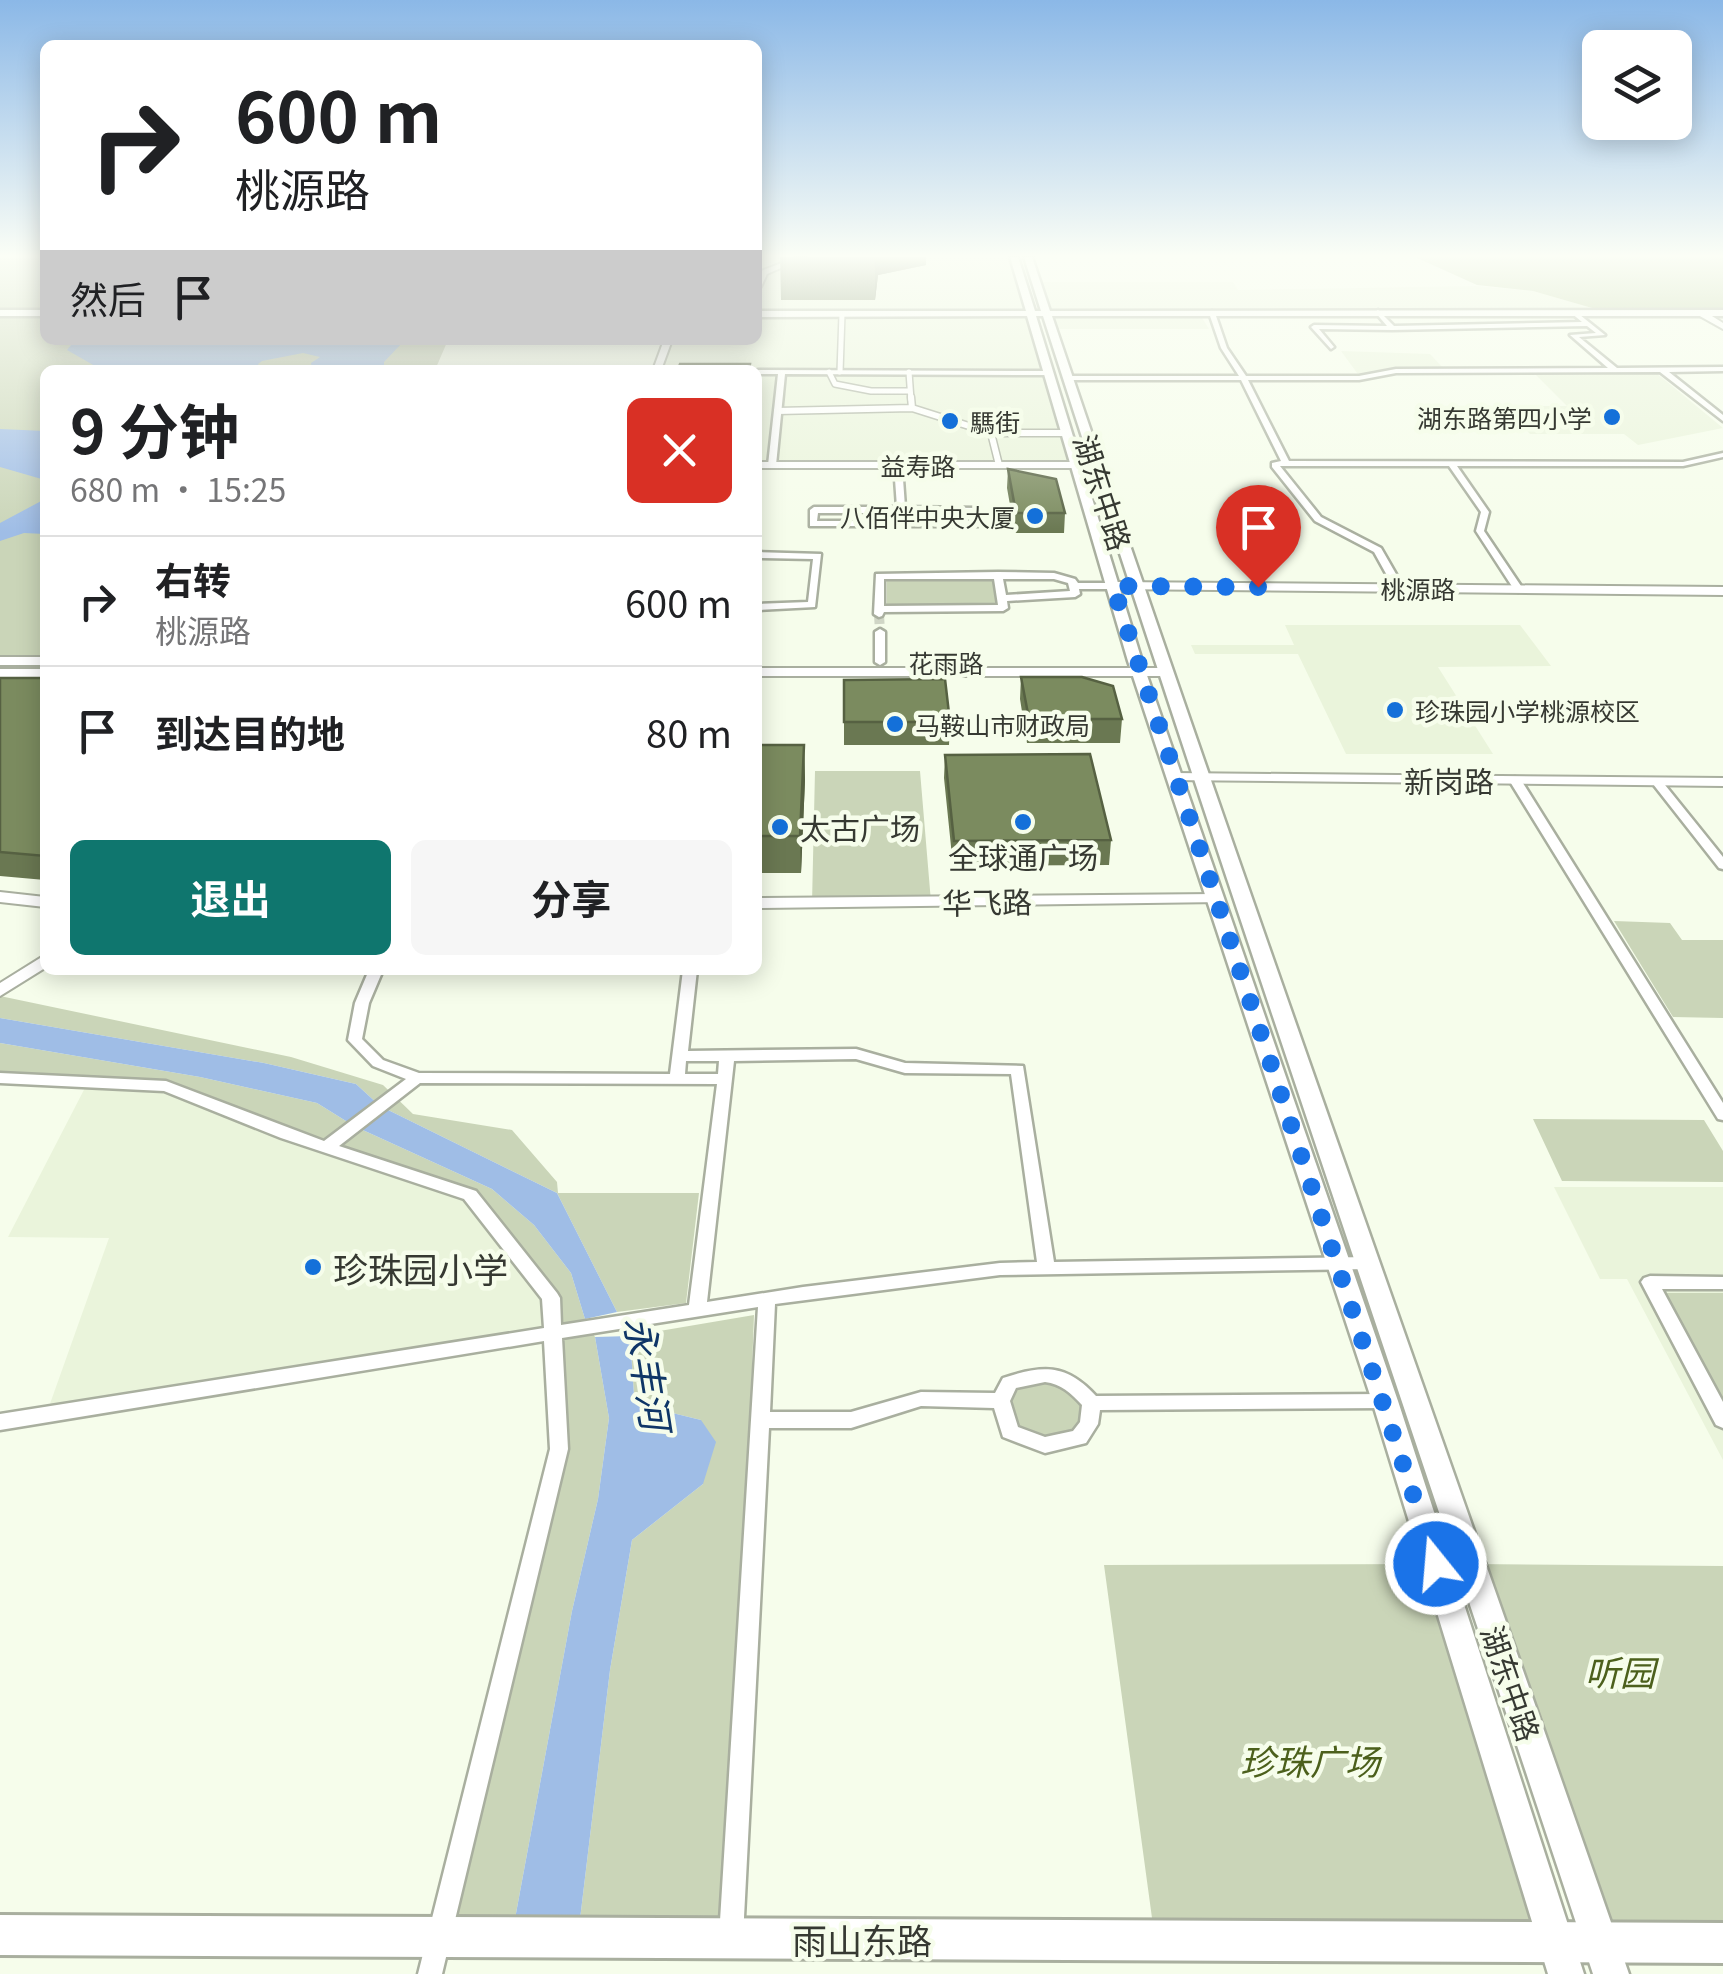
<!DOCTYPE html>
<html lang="zh">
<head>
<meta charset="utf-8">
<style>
  body { margin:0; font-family:Georgia,"Noto Sans SC",serif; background:#f6f6f6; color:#202124; height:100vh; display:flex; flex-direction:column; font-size:38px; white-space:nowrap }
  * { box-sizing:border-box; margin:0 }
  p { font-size:32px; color:#757577 }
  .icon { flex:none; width:55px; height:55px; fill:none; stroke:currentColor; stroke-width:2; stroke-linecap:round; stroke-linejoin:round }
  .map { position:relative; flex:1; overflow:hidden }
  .sheet { position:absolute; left:40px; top:365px; width:722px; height:610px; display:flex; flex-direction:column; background:#fff; border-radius:15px; box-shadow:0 5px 25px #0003 }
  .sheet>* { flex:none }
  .banner { position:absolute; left:40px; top:40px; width:722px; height:305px; border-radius:15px; box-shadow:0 5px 25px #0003; background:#fff; color:#202124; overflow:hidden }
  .buttons { position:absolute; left:1582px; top:30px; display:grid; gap:20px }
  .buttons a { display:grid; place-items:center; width:110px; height:110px; border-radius:15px; background:#fff; box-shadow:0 5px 25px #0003; font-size:50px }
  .pin { position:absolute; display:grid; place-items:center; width:85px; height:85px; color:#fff; margin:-102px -42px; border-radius:50% 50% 50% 0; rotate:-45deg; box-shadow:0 0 10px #0007 }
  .pin .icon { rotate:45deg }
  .me { position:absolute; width:110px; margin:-55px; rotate:343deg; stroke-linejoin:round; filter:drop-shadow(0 0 8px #0008) }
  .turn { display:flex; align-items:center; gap:35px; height:210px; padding:0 30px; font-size:45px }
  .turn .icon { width:130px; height:130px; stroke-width:2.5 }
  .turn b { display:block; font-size:70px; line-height:85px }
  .then { display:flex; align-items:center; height:95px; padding:0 30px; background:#0003; gap:20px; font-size:38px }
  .round { display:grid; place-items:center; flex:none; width:105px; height:105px; border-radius:15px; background:#f6f6f6 }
  .summary { display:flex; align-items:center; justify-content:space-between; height:170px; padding:0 30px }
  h1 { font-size:60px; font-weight:700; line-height:75px }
  .primary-button { display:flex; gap:20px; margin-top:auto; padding:20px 30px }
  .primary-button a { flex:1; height:115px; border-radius:15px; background:#0f766e; color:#fff; font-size:40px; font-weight:700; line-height:115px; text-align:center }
  .primary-button a+a { background:#f6f6f6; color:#202124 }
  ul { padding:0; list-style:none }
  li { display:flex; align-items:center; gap:30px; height:130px; padding:0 30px; border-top:2px solid #e0e0e0 }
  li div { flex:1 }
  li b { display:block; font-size:38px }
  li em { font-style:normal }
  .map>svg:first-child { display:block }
  .built { fill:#eaf4db }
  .green { fill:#cad5b8 }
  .forest { fill:#b9ca9b }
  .water { fill:#9fbde6 }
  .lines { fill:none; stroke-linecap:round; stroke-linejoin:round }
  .minor-tunnel { stroke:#d0d6c6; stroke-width:10; stroke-dasharray:10 5; stroke-linecap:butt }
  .pedestrian-far1-casing { stroke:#a9af9f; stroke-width:8 }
  .pedestrian-casing { stroke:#a9af9f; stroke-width:9 }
  .minor-casing { stroke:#a9af9f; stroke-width:5 }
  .tertiary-casing { stroke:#a9af9f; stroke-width:4 }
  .secondary-casing { stroke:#a9af9f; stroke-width:5 }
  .primary-casing { stroke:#a9af9f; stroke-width:6 }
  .pedestrian-far1 { stroke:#fff; stroke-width:5 }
  .pedestrian { stroke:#fff; stroke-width:6 }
  .minor { fill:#fff; fill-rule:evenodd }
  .tertiary { fill:#fff; fill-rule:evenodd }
  .secondary { fill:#fff; fill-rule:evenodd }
  .primary { fill:#fff; fill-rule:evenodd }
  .wall { fill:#6a7852 }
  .shaded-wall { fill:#566142 }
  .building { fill:#7b8b5f; stroke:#566142; stroke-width:2.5 }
  .route { stroke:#1a73e8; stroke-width:18; stroke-dasharray:0 32.4 }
  .poi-dot { fill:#1470d9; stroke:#f6fdeb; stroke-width:4 }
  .labels { text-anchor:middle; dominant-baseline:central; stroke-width:9; stroke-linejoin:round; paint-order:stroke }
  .far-poi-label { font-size:25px; fill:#363932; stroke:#f6fdeb; text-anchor:start }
  .far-street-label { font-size:25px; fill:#363932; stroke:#f6fdeb }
  .street-label { font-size:30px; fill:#363932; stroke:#f6fdeb }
  .poi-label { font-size:30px; fill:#363932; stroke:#f6fdeb; text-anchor:start }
  .near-poi-label { font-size:35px; fill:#363932; stroke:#f6fdeb; text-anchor:start }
  .near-park-label { font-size:35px; font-style:italic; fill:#4c601c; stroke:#f6fdeb }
  .near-street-label { font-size:35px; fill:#363932; stroke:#f6fdeb }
  .near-water-label { font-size:38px; font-style:italic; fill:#0f3667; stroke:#f6fdeb }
</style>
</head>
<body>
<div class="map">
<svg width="1723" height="1974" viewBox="0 0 1723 1974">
  <rect width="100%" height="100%" fill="#f6fdeb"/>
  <!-- built -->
  <path class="built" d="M 802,257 L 1013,257 L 1027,311 L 758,311 L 758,285 L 764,273 Z
    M 1037,282 L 1233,282 L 1238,290 L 1477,286 L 1533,291 L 1599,310 L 1046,311 Z
    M 1199,313 L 1209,329 L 1053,329 L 1047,314 Z
    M 758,314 L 1031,314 L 1078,465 L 758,465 L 758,370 L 657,370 L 668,340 L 758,340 Z
    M 1341,351 L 1430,354 L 1445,370 L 1395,371 L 1360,377 Z
    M 1533,372 L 1655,372 L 1723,428 L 1638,445 L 1624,434 L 1530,434 L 1504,406 L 1567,406 Z
    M 1285,625 L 1520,625 L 1551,666 L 1438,667 L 1493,754 L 1346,754 L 1298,654 L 1195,654 L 1191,645 L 1294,645 Z
    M 88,1082 L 166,1086 L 471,1196 L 551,1298 L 553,1336 L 46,1415 L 109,1238 L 8,1237 Z
    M 1554,1187 L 1723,1187 L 1723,1460 L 1627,1279 L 1600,1279 Z"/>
  <!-- green -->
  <path class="green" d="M 0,257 L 45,257 L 45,310 L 0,310 Z
    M 7,313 L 45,313 L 45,340 L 448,340 L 435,370 L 45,370 L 45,661 L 0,661 L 0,318 Z
    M 887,578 L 992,578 L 998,606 L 887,606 Z
    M 815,771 L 920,771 L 931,902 L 812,903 Z
    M 1614,921 L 1670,923 L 1682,940 L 1723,940 L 1723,1018 L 1673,1017 Z
    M 0,996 L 291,1057 L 383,1085 L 413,1114 L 512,1130 L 557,1182 L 558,1193 L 699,1193 L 686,1303 L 617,1312 L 557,1193 L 380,1106 L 356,1084 L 264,1063 L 0,1018 Z
    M 0,1043 L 200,1077 L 317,1103 L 354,1126 L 492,1189 L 534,1225 L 571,1273 L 585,1319 L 595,1337 L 609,1418 L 598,1499 L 572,1611 L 512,1935 L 439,1935 L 559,1449 L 551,1298 L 469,1195 L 166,1086 L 0,1078 Z
    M 1533,1119 L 1704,1120 L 1723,1151 L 1723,1182 L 1562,1181 Z
    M 1664,1293 L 1723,1293 L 1723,1403 Z
    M 754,1315 L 731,1937 L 578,1936 L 610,1670 L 632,1540 L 703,1484 L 701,1420 L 648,1407 L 634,1395 L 630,1336 Z
    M 1057,1381 L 1083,1406 L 1082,1422 L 1073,1433 L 1037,1438 L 1013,1428 L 1007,1402 L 1015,1386 Z
    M 1436,1564 L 1555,1942 L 1155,1940 L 1104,1565 Z
    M 1472,1564 L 1723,1566 L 1723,1943 L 1601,1945 Z"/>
  <!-- forest -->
  <path class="forest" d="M 1415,257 L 1723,257 L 1723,309 L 1599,310 L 1533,291 L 1477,285 Z"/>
  <!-- water -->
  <path class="water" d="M 75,340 L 400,340 L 403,342 L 384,362 L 384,370 L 312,369 L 311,363 L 320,357 L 303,353 L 262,361 L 258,364 L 261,370 L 102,370 L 67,350 Z
    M 0,429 L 45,431 L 45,480 L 0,467 Z
    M 45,499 L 45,534 L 24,533 L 0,541 L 0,523 Z
    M 0,1018 L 264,1063 L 356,1084 L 380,1106 L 557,1193 L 617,1312 L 585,1319 L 571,1273 L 534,1225 L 492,1189 L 354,1126 L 317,1103 L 200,1077 L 0,1043 Z
    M 630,1336 L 634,1395 L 648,1407 L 701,1420 L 716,1442 L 703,1484 L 632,1540 L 610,1670 L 578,1936 L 512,1935 L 572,1611 L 598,1499 L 609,1418 L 595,1337 Z"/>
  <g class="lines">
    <!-- minor-tunnel -->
    <path class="minor-tunnel" d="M 879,614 L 880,632"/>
    <defs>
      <path id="pedestrian-far1" d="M 829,372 L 835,384 L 871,391 L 910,391
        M 840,372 L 842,314
        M 909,372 L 911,400"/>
      <path id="pedestrian" d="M 911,397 L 912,408 L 991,433 L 1068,433
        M 777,411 L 912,408
        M 991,433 L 999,465"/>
      <path id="minor" d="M 1378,310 L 1394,326 L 1582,322 L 1570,312 L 1575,311 L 1605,335 L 1579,337 L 1617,368 L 1723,367 L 1723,371 L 1669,372 L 1723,415 L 1723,421 L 1660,372 L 1396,373 L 1359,380 L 1248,380 L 1289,461 L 1683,462 L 1723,453 L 1723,457 L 1683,466 L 1457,466 L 1489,512 L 1484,531 L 1523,589 L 1518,592 L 1515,591 L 1476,531 L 1481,512 L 1449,466 L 1280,466 L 1321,517 L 1381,548 L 1404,588 L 1399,591 L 1394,588 L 1374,552 L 1315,521 L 1272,467 L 1272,463 L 1281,461 L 1241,380 L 1068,380 L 1065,378 L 1068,376 L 1239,376 L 1221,348 L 1209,313 L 1212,311 L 1215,313 L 1227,348 L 1246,376 L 1359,376 L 1396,369 L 1608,368 L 1570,335 L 1596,333 L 1587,326 L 1392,330 L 1319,329 L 1334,347 L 1331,349 L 1311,327 L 1314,325 L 1387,326 L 1375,312 Z
        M 758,370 L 1049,371 L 1052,373 L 1049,375 L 785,374 L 776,465 L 772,467 L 768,465 L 778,374 L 758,374 Z
        M 898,463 L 902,465 L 905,507 L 976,508 L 978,526 L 810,526 L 810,510 L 814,507 L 897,507 L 894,465 ZM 818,513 L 969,513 L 970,521 L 817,521 Z
        M 758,552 L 821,554 L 815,607 L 758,610 L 758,604 L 808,602 L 813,559 L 758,558 Z
        M 998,572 L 1054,573 L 1075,579 L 1078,583 L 1113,583 L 1118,586 L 1113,589 L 1079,589 L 1080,594 L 1075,597 L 1007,601 L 1008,608 L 1003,611 L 884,612 L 882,616 L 879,617 L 874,614 L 876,574 ZM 884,579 L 994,579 L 998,605 L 884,606 ZM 1003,579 L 1054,579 L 1068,583 L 1070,591 L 1006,595 Z
        M 880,629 L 885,632 L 885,662 L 880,665 L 875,662 L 875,632 Z
        M 1515,777 L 1521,780 L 1723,1103 L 1723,1120 L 1718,1119 L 1509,780 Z
        M 1657,779 L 1661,780 L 1723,857 L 1723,869 L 1719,868 L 1653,784 L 1651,782 Z
        M 369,970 L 383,970 L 369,1003 L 362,1039 L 383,1060 L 419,1073 L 670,1074 L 683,970 L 697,970 L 688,1051 L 856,1049 L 905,1063 L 1023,1066 L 1054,1262 L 1370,1257 L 1376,1259 L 1378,1263 L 1376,1267 L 1370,1269 L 1000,1275 L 775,1304 L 770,1412 L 851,1412 L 921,1392 L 995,1393 L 1003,1378 C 1042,1365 1066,1363 1096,1396 L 1385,1394 L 1391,1396 L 1394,1401 L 1391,1406 L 1385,1408 L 1100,1410 L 1098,1424 L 1086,1443 L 1045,1453 L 1003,1437 L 994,1408 L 921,1406 L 851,1428 L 769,1428 L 743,1937 L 740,1946 L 731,1949 L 722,1946 L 719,1937 L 758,1307 L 562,1338 L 568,1449 L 442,1974 L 418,1974 L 550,1449 L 544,1341 L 0,1430 L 0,1414 L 544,1328 L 542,1299 L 464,1199 L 281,1138 L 164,1091 L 0,1083 L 0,1073 L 166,1081 L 324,1141 L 406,1079 L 373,1066 L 348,1040 L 355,1003 ZM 856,1059 L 905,1073 L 1011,1074 L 1037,1262 L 1000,1263 L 803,1287 L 707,1302 L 734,1061 ZM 686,1061 L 719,1061 L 718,1074 L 685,1074 ZM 420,1083 L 717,1084 L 689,1305 L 561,1325 L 560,1298 L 557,1293 L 476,1191 L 339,1146 ZM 1045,1382 C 1061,1384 1071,1393 1082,1405 L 1080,1422 L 1073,1431 L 1045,1437 L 1018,1427 L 1010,1401 L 1016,1388 Z
        M 1650,1276 L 1723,1277 L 1723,1289 L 1662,1289 L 1723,1402 L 1723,1428 L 1716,1425 L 1641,1282 L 1644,1278 Z"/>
      <path id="tertiary" d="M 797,257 L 806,257 L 767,274 L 761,287 L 758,287 L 761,271 Z
        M 1698,311 L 1704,311 L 1723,323 L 1723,329 L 1698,315 Z
        M 664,340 L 672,340 L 661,370 L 653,370 Z
        M 758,462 L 1078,462 L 1083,465 L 1078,468 L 758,468 Z
        M 1113,582 L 1723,587 L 1723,595 L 1109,589 L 1107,586 Z
        M 0,657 L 45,657 L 45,665 L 0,665 Z
        M 758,668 L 1164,668 L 1171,672 L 1164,676 L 758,676 Z
        M 0,669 L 45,669 L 45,677 L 0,677 Z
        M 1174,773 L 1723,778 L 1723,786 L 1169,780 L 1167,777 Z
        M 0,892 L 45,897 L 45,907 L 0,902 Z
        M 1216,894 L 1224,899 L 1222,902 L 758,908 L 758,898 Z
        M 45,955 L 45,968 L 0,996 L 0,983 Z"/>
      <path id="secondary" d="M 1010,257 L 1018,257 L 1035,311 L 1041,311 L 1024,257 L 1032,257 L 1050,311 L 1723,310 L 1723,316 L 1052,316 C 1239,871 1437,1421 1629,1974 L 1593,1974 C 1410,1421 1221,871 1043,316 L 1036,316 L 1142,661 L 1398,1401 L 1584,1974 L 1548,1974 L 1372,1401 L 1128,661 L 1027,316 L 758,317 L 758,311 L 1026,311 Z
        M 0,310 L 45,310 L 45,316 L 0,316 Z"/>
      <path id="primary" d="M 0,1915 L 1723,1923 L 1723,1963 L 0,1955 Z"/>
    </defs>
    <!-- pedestrian-far1 casing -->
    <use href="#pedestrian-far1" class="pedestrian-far1-casing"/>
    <!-- pedestrian casing -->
    <use href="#pedestrian" class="pedestrian-casing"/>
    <!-- minor casing -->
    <use href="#minor" class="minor-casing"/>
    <!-- tertiary casing -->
    <use href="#tertiary" class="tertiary-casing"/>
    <!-- secondary casing -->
    <use href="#secondary" class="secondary-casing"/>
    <!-- primary casing -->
    <use href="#primary" class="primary-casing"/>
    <!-- pedestrian-far1 -->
    <use href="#pedestrian-far1" class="pedestrian-far1"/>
    <!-- pedestrian -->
    <use href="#pedestrian" class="pedestrian"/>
    <!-- minor -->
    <use href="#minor" class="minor"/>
    <!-- tertiary -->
    <use href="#tertiary" class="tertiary"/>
    <!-- secondary -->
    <use href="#secondary" class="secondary"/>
    <!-- primary -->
    <use href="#primary" class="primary"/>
  </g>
  <!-- wall -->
  <path class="wall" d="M 780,257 L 926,257 L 926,265 L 878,275 L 875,300 L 781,300 Z
    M 1008,469 L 1065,513 L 1064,533 L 1015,533 L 1007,488 Z
    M 1021,677 L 1122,719 L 1120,743 L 1027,743 L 1020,699 Z
    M 0,678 L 45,678 L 45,880 L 0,876 Z
    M 844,680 L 950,722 L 949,745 L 844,745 Z
    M 758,745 L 804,745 L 805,780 L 801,873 L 758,873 Z
    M 945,755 L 1111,840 L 1109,865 L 953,866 L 944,778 Z"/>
  <!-- shaded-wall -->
  <path class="shaded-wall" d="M 875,257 L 926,257 L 926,265 L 878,275 L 875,300 Z
    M 804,745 L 805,780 L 801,873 L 800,836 Z"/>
  <!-- building -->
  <path class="building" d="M 680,364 L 750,364 L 749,370 L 678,370 Z
    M 1008,469 L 1056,479 L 1065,513 L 1016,513 Z
    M 1021,677 L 1082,677 L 1113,686 L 1122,719 L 1029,719 Z
    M 0,678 L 45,678 L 45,856 L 0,852 Z
    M 945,679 L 950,722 L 844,722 L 844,680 Z
    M 758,745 L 804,745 L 800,836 L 758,836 Z
    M 1090,754 L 1111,840 L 954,841 L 945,755 Z"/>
  <!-- sky -->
  <linearGradient id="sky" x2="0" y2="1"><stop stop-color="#8bb8e7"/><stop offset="0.48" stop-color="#fbfef6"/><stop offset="1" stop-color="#fbfef6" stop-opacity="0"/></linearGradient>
  <rect width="1723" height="533" fill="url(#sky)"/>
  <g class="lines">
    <!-- route -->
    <path class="route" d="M 1258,587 L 1113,586 L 1436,1564"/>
  </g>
  <!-- markers -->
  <g class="poi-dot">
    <circle cx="1612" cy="417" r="10"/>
    <circle cx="950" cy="421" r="10"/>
    <circle cx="1035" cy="516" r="10"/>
    <circle cx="1395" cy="710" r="10"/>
    <circle cx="895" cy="724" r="10"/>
    <circle cx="1023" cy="822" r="10"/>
    <circle cx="780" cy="827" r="10"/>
    <circle cx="313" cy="1267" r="10"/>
  </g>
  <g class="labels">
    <!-- far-poi labels -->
    <g class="far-poi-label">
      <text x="1592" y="417" text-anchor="end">湖东路第四小学</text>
      <text x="970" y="421">騳街</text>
      <text x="1015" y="516" text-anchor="end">八佰伴中央大厦</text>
      <text x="1415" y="710">珍珠园小学桃源校区</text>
      <text x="915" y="724">马鞍山市财政局</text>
    </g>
    <!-- far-street labels -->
    <g class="far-street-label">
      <text x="918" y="465">益寿路</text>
      <text x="1418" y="588">桃源路</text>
      <text x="946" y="662">花雨路</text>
    </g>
    <!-- street labels -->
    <g class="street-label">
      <text transform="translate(1104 492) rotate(72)">湖东中路</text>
      <text x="1449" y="780">新岗路</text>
      <text transform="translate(987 901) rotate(-1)">华飞路</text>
      <text transform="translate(1512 1683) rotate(71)">湖东中路</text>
    </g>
    <!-- poi labels -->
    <g class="poi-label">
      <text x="800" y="827">太古广场</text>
      <text x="1023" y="856" text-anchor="middle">全球通广场</text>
    </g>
    <!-- near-poi labels -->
    <g class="near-poi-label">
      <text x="333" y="1267">珍珠园小学</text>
    </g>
    <!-- near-park labels -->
    <g class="near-park-label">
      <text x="1620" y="1670">听园</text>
      <text x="1310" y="1759">珍珠广场</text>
    </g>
    <!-- near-street labels -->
    <g class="near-street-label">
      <text x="862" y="1938">雨山东路</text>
    </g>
    <!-- near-water labels -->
    <g class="near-water-label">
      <text transform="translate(650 1373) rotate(81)">永丰河</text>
    </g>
  </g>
</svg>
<div class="buttons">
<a><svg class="icon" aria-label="layers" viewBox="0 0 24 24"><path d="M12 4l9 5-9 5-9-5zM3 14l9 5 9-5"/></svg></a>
</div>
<div class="pin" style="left:1258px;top:587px;background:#d93025"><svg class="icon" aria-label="arrive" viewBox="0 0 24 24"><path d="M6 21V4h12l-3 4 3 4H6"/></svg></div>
<svg class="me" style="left:1436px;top:1564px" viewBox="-20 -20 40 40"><circle r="17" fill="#1a73e8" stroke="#fff" stroke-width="3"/><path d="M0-11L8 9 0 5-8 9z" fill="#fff"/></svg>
<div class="banner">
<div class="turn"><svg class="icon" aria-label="right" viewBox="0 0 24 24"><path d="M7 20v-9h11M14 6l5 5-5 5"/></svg><div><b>600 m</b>桃源路</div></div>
<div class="then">然后<svg class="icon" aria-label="arrive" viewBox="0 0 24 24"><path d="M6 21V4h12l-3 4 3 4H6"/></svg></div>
</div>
<section class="sheet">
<div class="summary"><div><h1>9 分钟</h1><p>680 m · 15:25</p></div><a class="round" style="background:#d93025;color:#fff"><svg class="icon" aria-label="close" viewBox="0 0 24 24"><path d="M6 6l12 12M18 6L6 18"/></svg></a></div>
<ul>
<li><svg class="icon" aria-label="right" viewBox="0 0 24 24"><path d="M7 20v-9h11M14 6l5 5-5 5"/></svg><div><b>右转</b><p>桃源路</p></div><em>600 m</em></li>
<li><svg class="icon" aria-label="arrive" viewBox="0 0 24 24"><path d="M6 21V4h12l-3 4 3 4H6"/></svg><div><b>到达目的地</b></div><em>80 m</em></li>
</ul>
<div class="primary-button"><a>退出</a><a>分享</a></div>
</section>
</div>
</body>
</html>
